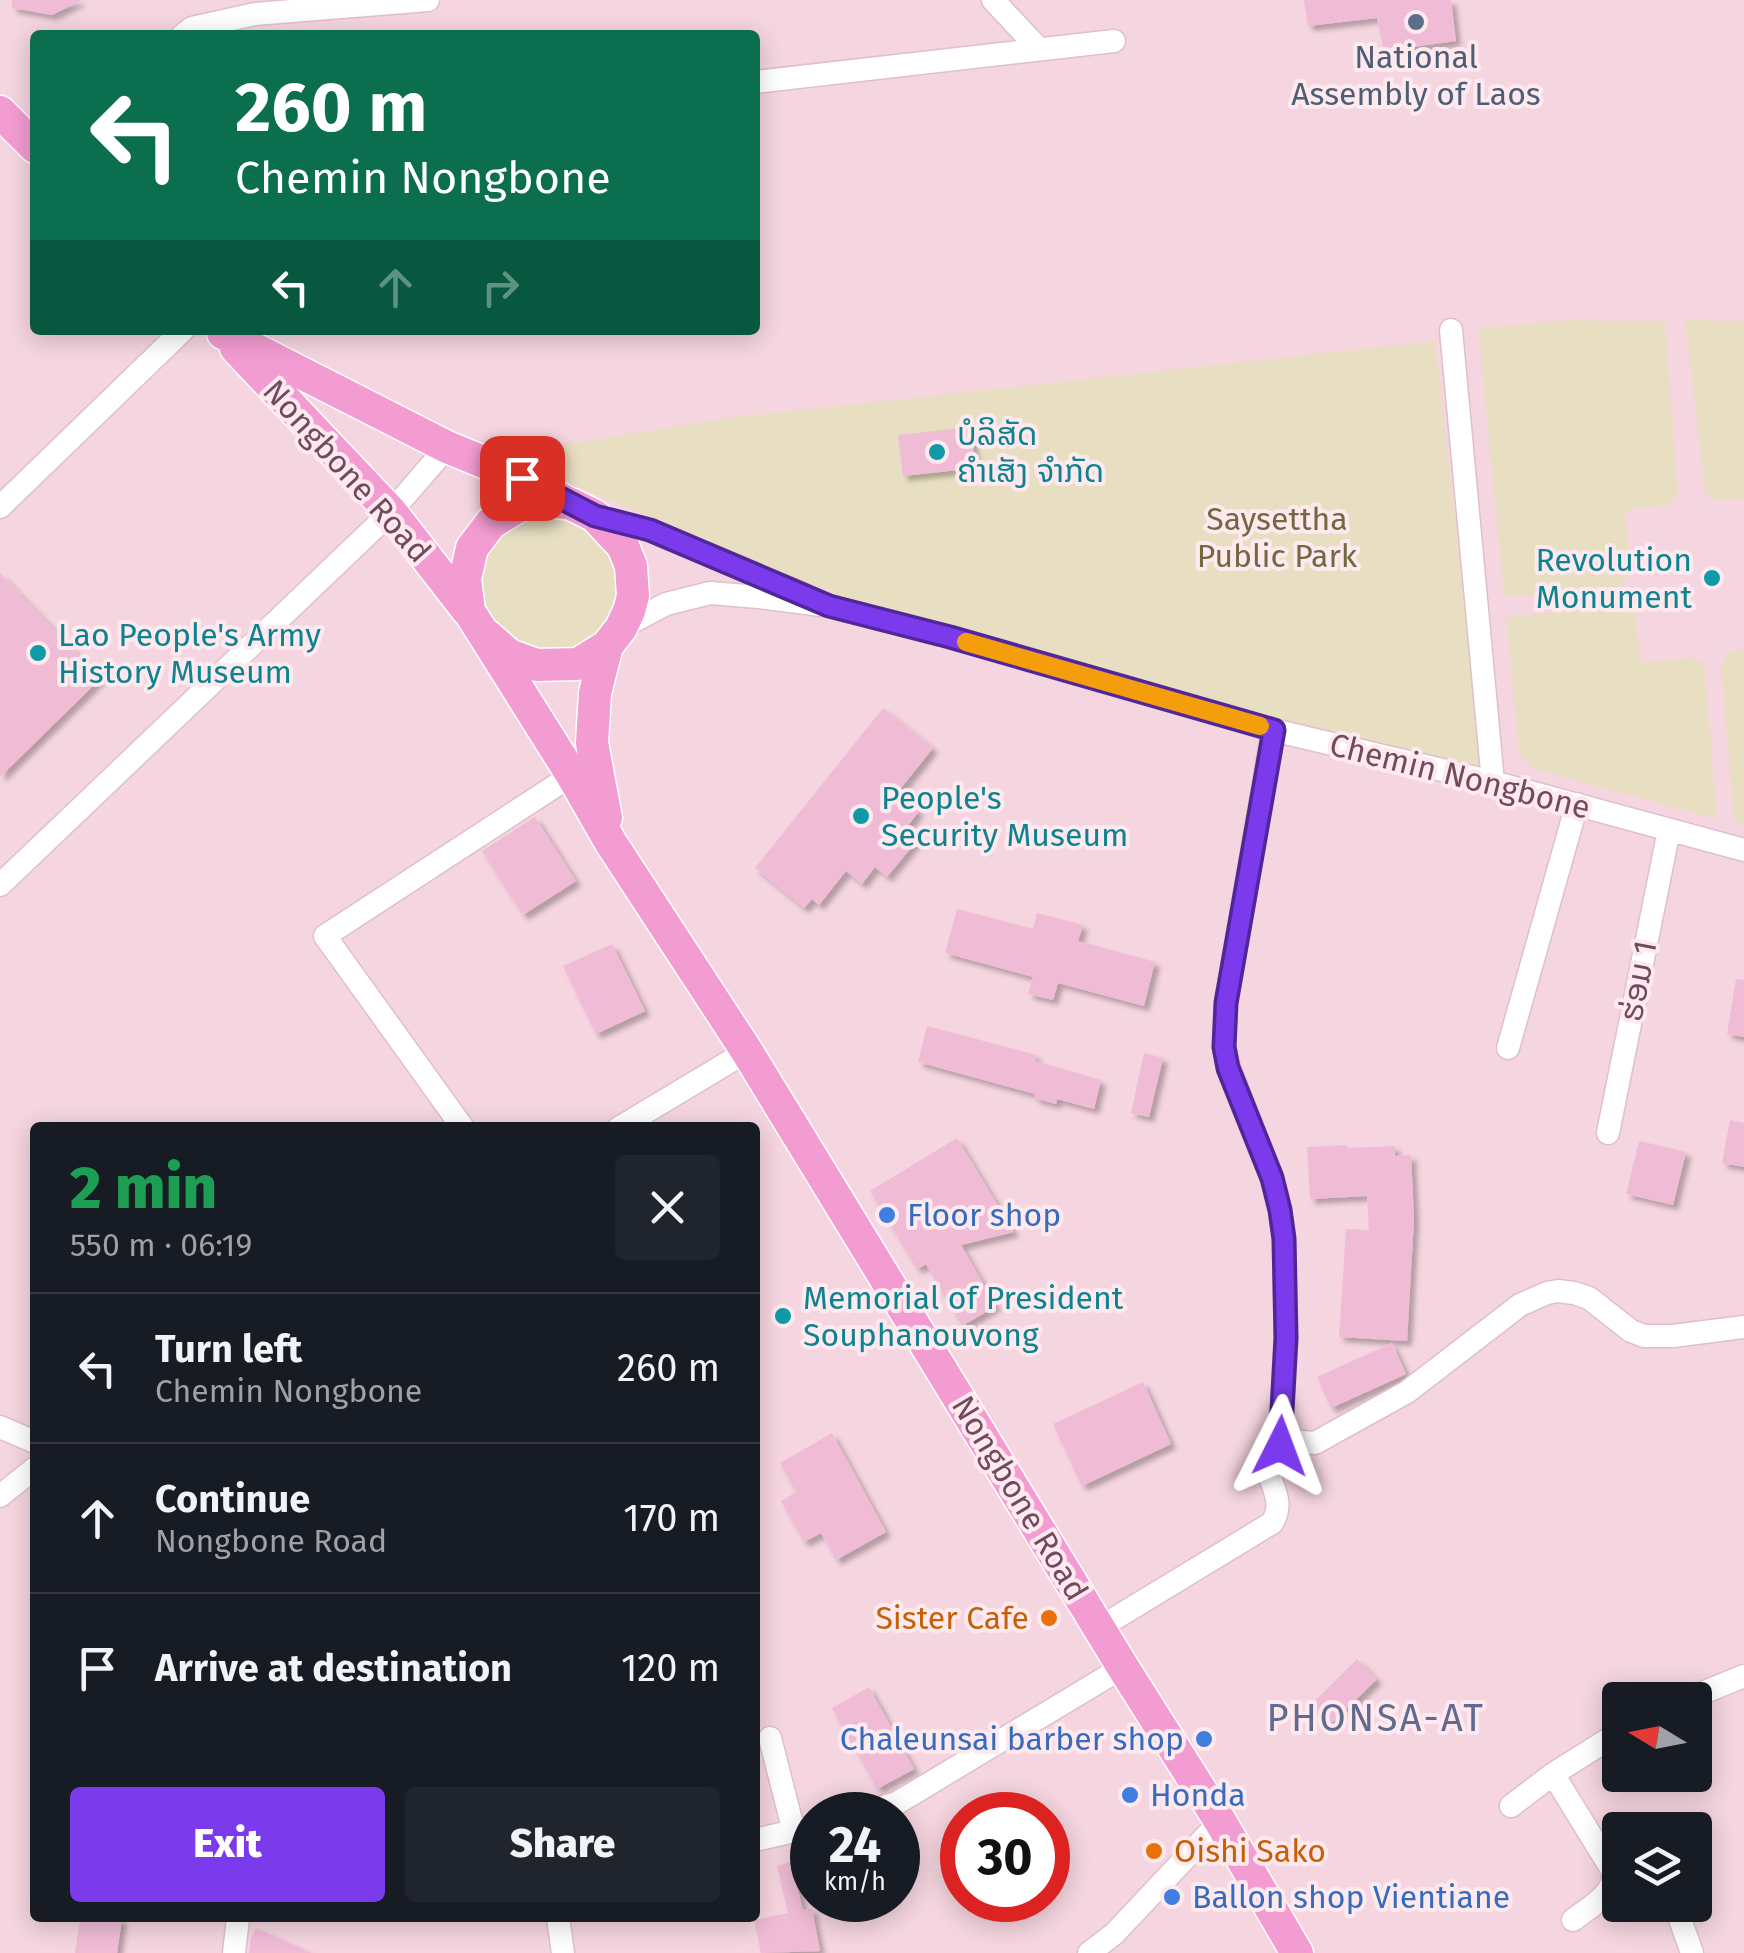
<!DOCTYPE html>
<html lang="en">
<head>
<meta charset="utf-8">
<style>
  body { margin:0; font-family:"Fira Sans","Noto Sans Lao",sans-serif; background:#20242c; color:#f1f3f6; height:100vh; display:flex; flex-direction:column; font-size:38px; white-space:nowrap }
  * { box-sizing:border-box; margin:0 }
  p { font-size:32px; color:#9ea1a6 }
  .icon { flex:none; width:55px; height:55px; fill:none; stroke:currentColor; stroke-width:2; stroke-linecap:round; stroke-linejoin:round }
  .map { position:relative; flex:1; overflow:hidden }
  .sheet { position:absolute; left:30px; top:1122px; width:730px; height:800px; display:flex; flex-direction:column; background:#171b24; border-radius:10px; box-shadow:0 5px 25px #0003 }
  .sheet>* { flex:none }
  .top-card { position:absolute; left:30px; top:30px; width:730px; height:305px; border-radius:10px; box-shadow:0 5px 25px #0003; background:#0b6e4f; color:#fff; overflow:hidden }
  .needle { width:65px; rotate:280deg }
  .buttons { position:absolute; left:1602px; top:1682px; display:grid; gap:20px }
  .buttons a { display:grid; place-items:center; width:110px; height:110px; border-radius:10px; background:#171b24; box-shadow:0 5px 25px #0003; font-size:50px }
  .speed { position:absolute; left:790px; top:1792px; display:flex; gap:20px; font-size:50px; font-weight:700; text-align:center }
  .speed>* { display:grid; place-content:center; width:130px; height:130px; border-radius:50%; background:#171b24; box-shadow:0 5px 25px #0003; line-height:1 }
  .speed small { font-size:25px; font-weight:400 }
  .speed .limit { border:15px solid #d22; background:#fff; color:#111 }
  .pin { position:absolute; display:grid; place-items:center; width:85px; height:85px; color:#fff; margin:-42px; border-radius:20px; box-shadow:0 5px 15px #0006 }
  .me { position:absolute; width:110px; margin:-55px; rotate:3deg; stroke-linejoin:round; filter:drop-shadow(0 0 8px #0008) }
  .turn { display:flex; align-items:center; gap:35px; height:210px; padding:0 40px; font-size:45px }
  .turn .icon { width:130px; height:130px; stroke-width:2.5 }
  .turn b { display:block; font-size:70px; line-height:85px }
  .lanes { display:flex; align-items:center; height:95px; padding:0 40px; background:#0003; justify-content:center; gap:50px; direction:ltr }
  .lanes .off { opacity:.35 }
  .round { display:grid; place-items:center; flex:none; width:105px; height:105px; border-radius:10px; background:#20242c }
  .head { display:flex; align-items:center; justify-content:space-between; height:170px; padding:0 40px }
  h1 { font-size:60px; font-weight:800; line-height:75px; color:#1e9e55 }
  .primary-button { display:flex; gap:20px; margin-top:auto; padding:20px 40px }
  .primary-button a { flex:1; height:115px; border-radius:10px; background:#7c3aed; color:#fff; font-size:40px; font-weight:800; line-height:115px; text-align:center }
  .primary-button a+a { background:#20242c; color:#f1f3f6 }
  ul { padding:0; list-style:none }
  li { display:flex; align-items:center; gap:30px; height:150px; padding:0 40px; border-top:2px solid #363941 }
  li div { flex:1 }
  li b { display:block; font-size:38px }
  li em { font-style:normal }
  .map>svg:first-child { display:block }
  .residential { fill:#f5d5df; fill-rule:evenodd }
  .green { fill:#e8dec2 }
  .building { fill:#f0bcd5; filter:url(#shadow) }
  .lines { fill:none; stroke-linecap:round; stroke-linejoin:round }
  .minor-casing { stroke:#dfbfcc; stroke-width:25 }
  .highway-casing { stroke:#fff; stroke-width:35 }
  .minor { stroke:#fff; stroke-width:22 }
  .highway { stroke:#f39cd2; stroke-width:32 }
  .route-casing { stroke:#51269a; stroke-width:25 }
  .route { stroke:#7c3aed; stroke-width:18 }
  .slow { stroke:#f59e0b; stroke-width:18 }
  .service-dot { fill:#5c6f8a; stroke:#fee9ef; stroke-width:4 }
  .culture-dot { fill:#0f9aa8; stroke:#fee9ef; stroke-width:4 }
  .shop-dot { fill:#3f7fe0; stroke:#fee9ef; stroke-width:4 }
  .food-dot { fill:#e8710a; stroke:#fee9ef; stroke-width:4 }
  .labels { text-anchor:middle; dominant-baseline:central; stroke-width:8; stroke-linejoin:round; paint-order:stroke }
  .service-label { font-size:32px; fill:#4e5e75; stroke:#fee9ef }
  .culture-label { font-size:32px; fill:#0d838f; stroke:#fee9ef; text-anchor:start }
  .street-label { font-size:32px; fill:#724a5f; stroke:#fee9ef }
  .park-label { font-size:32px; fill:#726940; stroke:#fee9ef }
  .shop-label { font-size:32px; fill:#366cbe; stroke:#fee9ef; text-anchor:start }
  .food-label { font-size:32px; fill:#c56008; stroke:#fee9ef; text-anchor:end }
  .quarter-label { font-size:38px; letter-spacing:2.5px; fill:#626b8f; stroke:#fee9ef }
</style>
</head>
<body>
<div class="map">
<svg width="1744" height="1953" viewBox="0 0 1744 1953">
  <defs>
    <filter id="shadow"><feDropShadow dx="5" dy="5" stdDeviation="2.5" flood-color="#0004"/></filter>
  </defs>
  <rect width="100%" height="100%" fill="#fbe3ea"/>
  <!-- residential -->
  <path class="residential" d="M 0,0 L 1744,0 L 1744,1953 L 0,1953 ZM 35,35 L 755,35 L 755,330 L 35,330 ZM 35,1128 L 755,1128 L 755,1918 L 35,1918 ZM 1620,1700 L 1695,1700 L 1695,1775 L 1620,1775 ZM 812,1815 L 898,1815 L 898,1900 L 812,1900 ZM 962,1815 L 1048,1815 L 1048,1900 L 962,1900 ZM 1620,1830 L 1695,1830 L 1695,1905 L 1620,1905 Z"/>
  <!-- green -->
  <path class="green" d="M 1685,319 L 1744,322 L 1744,498 L 1717,501 L 1705,492 Z
    M 1571,320 L 1665,322 L 1678,494 L 1669,505 L 1625,510 L 1631,574 L 1621,586 L 1504,597 L 1478,328 Z
    M 1435,341 L 1483,770 L 1269,720 L 864,606 L 502,455 L 728,418 Z
    M 564,508 L 621,551 L 619,625 L 552,660 L 491,633 L 471,578 L 495,527 Z
    M 1628,605 L 1635,613 L 1640,662 L 1693,658 L 1704,663 L 1717,819 L 1537,770 L 1526,762 L 1519,750 L 1506,617 Z
    M 1744,650 L 1744,824 L 1734,822 L 1721,665 L 1728,652 Z"/>
  <!-- building -->
  <path class="building" d="M 12,0 L 82,0 L 52,15 L 12,8 Z
    M 1304,0 L 1451,0 L 1456,41 L 1384,51 L 1377,18 L 1308,26 Z
    M 971,427 L 976,468 L 903,476 L 898,435 Z
    M 0,573 L 101,678 L 0,777 Z
    M 883,708 L 933,748 L 897,793 L 919,811 L 906,828 L 919,838 L 887,877 L 875,867 L 862,884 L 846,871 L 819,905 L 812,899 L 804,908 L 755,868 Z
    M 535,817 L 576,881 L 523,915 L 482,851 Z
    M 957,909 L 1033,929 L 1037,913 L 1083,925 L 1078,941 L 1155,962 L 1144,1006 L 1058,983 L 1053,1000 L 1028,994 L 1033,977 L 945,953 Z
    M 612,944 L 645,1011 L 596,1034 L 563,966 Z
    M 1736,979 L 1744,980 L 1744,1037 L 1727,1034 Z
    M 927,1026 L 1036,1055 L 1035,1061 L 1101,1080 L 1094,1109 L 1057,1099 L 1056,1104 L 1034,1098 L 1035,1094 L 918,1062 Z
    M 1144,1053 L 1163,1058 L 1149,1117 L 1131,1113 Z
    M 1730,1120 L 1744,1123 L 1744,1167 L 1722,1163 Z
    M 957,1138 L 1014,1232 L 961,1245 L 996,1306 L 962,1326 L 926,1264 L 917,1269 L 870,1191 Z
    M 1639,1141 L 1686,1152 L 1673,1205 L 1626,1194 Z
    M 1347,1145 L 1347,1148 L 1395,1146 L 1395,1156 L 1411,1155 L 1414,1219 L 1407,1341 L 1339,1337 L 1346,1229 L 1369,1230 L 1367,1196 L 1310,1199 L 1307,1147 Z
    M 1392,1343 L 1406,1374 L 1331,1408 L 1317,1377 Z
    M 1143,1382 L 1171,1444 L 1082,1486 L 1053,1424 Z
    M 832,1433 L 886,1532 L 836,1560 L 821,1533 L 804,1542 L 781,1501 L 796,1492 L 780,1463 Z
    M 1357,1659 L 1377,1679 L 1330,1725 L 1311,1705 Z
    M 869,1687 L 914,1769 L 877,1789 L 832,1708 Z
    M 791,1862 L 803,1910 L 812,1908 L 820,1951 L 761,1953 L 754,1920 L 788,1913 L 777,1866 Z
    M 80,1918 L 122,1918 L 117,1953 L 75,1953 Z
    M 256,1928 L 312,1953 L 249,1953 L 251,1938 Z"/>
  <g class="lines">
    <defs>
      <path id="minor" d="M 993,0 L 1039,49
        M 183,35 L 192,28 L 255,14 L 428,0
        M 755,82 L 1114,41
        M 1451,330 L 1493,782
        M 0,507 L 183,330
        M 595,516 L 649,530 L 803,594
        M 621,628 L 666,604 L 710,593 L 759,597 L 829,606 L 949,637 L 1273,730 L 1493,782 L 1744,850
        M 1273,730 L 1226,1003 L 1224,1047 L 1229,1068 L 1272,1178 L 1280,1210 L 1284,1239 L 1286,1338 L 1280,1447
        M 0,885 L 391,512 L 447,447
        M 1508,1048 L 1577,804
        M 463,1128 L 325,936 L 572,775
        M 619,1128 L 734,1059
        M 1608,1133 L 1669,830
        M 0,1427 L 35,1442
        M 0,1496 L 35,1468
        M 1099,1628 L 1272,1523 C 1286,1501 1269,1484 1266,1461 L 1271,1454 L 1288,1441 L 1315,1443 L 1407,1392 L 1520,1305 L 1547,1293 L 1558,1291 L 1574,1293 L 1589,1298 L 1631,1331 L 1644,1336 L 1673,1336 L 1744,1327
        M 1685,1700 L 1744,1676
        M 770,1738 L 794,1832
        M 1553,1774 L 1614,1873 C 1614,1895 1588,1908 1573,1920
        M 1511,1806 L 1553,1774 L 1620,1732
        M 855,1815 L 897,1803 L 1110,1675
        M 755,1840 L 812,1827
        M 1675,1905 L 1692,1953
        M 558,1918 L 563,1953
        M 234,1953 L 238,1918
        M 1089,1953 L 1114,1934 L 1209,1833"/>
      <path id="highway" d="M 0,112 L 35,147
        M 223,333 L 447,447 L 522,478 L 564,501
        M 236,348 L 391,512 L 468,611
        M 485,634 L 509,655 L 537,665 L 578,664 L 607,646 L 621,628 L 629,611 L 633,596 L 631,566 L 623,546 L 595,516 L 571,504 L 548,501 L 522,504 L 491,523 L 472,548 L 465,579 L 469,611 L 572,775 L 611,843 L 746,1050 L 1124,1669 L 1220,1821 L 1297,1953
        M 606,818 L 592,743 L 595,693 L 607,646"/>
    </defs>
    <!-- minor casing -->
    <use href="#minor" class="minor-casing"/>
    <!-- highway casing -->
    <use href="#highway" class="highway-casing"/>
    <!-- minor -->
    <use href="#minor" class="minor"/>
    <!-- highway -->
    <use href="#highway" class="highway"/>
  </g>
  <g class="lines">
    <defs>
      <path id="route" d="M 522,478 L 595,516 L 650,530 L 829,606 L 950,637 L 1274,730 L 1226,1003 L 1224,1047 L 1228,1068 L 1272,1178 L 1280,1210 L 1284,1239 L 1286,1338 L 1280,1446"/>
    </defs>
    <!-- route casing -->
    <use href="#route" class="route-casing"/>
    <!-- route -->
    <use href="#route" class="route"/>
    <!-- slow -->
    <path class="slow" d="M 966,642 L 1260,726"/>
  </g>
  <!-- markers -->
  <circle class="service-dot" cx="1416" cy="22" r="10"/>
  <g class="culture-dot">
    <circle cx="937" cy="452" r="10"/>
    <circle cx="1712" cy="578" r="10"/>
    <circle cx="38" cy="653" r="10"/>
    <circle cx="861" cy="816" r="10"/>
    <circle cx="783" cy="1316" r="10"/>
  </g>
  <g class="shop-dot">
    <circle cx="887" cy="1215" r="10"/>
    <circle cx="1204" cy="1739" r="10"/>
    <circle cx="1130" cy="1795" r="10"/>
    <circle cx="1172" cy="1897" r="10"/>
  </g>
  <g class="food-dot">
    <circle cx="1049" cy="1618" r="10"/>
    <circle cx="1154" cy="1851" r="10"/>
  </g>
  <g class="labels">
    <!-- service labels -->
    <g class="service-label">
      <text x="1416" y="57">National<tspan x="1416" dy="37">Assembly of Laos</tspan></text>
    </g>
    <!-- culture labels -->
    <g class="culture-label">
      <text x="957" y="434">ບໍລິສັດ<tspan x="957" dy="37">ຄຳເສັງ ຈຳກັດ</tspan></text>
      <text x="1692" y="560" text-anchor="end">Revolution<tspan x="1692" dy="37">Monument</tspan></text>
      <text x="58" y="635">Lao People's Army<tspan x="58" dy="37">History Museum</tspan></text>
      <text x="881" y="798">People's<tspan x="881" dy="37">Security Museum</tspan></text>
      <text x="803" y="1298">Memorial of President<tspan x="803" dy="37">Souphanouvong</tspan></text>
    </g>
    <!-- street labels -->
    <g class="street-label">
      <text transform="translate(347 471) rotate(48)">Nongbone Road</text>
      <text transform="translate(1460 776) rotate(14)">Chemin Nongbone</text>
      <text transform="translate(1638 981) rotate(-79)">ຮ່ອມ 1</text>
      <text transform="translate(1020 1498) rotate(59)">Nongbone Road</text>
    </g>
    <!-- park labels -->
    <g class="park-label">
      <text x="1277" y="519">Saysettha<tspan x="1277" dy="37">Public Park</tspan></text>
    </g>
    <!-- shop labels -->
    <g class="shop-label">
      <text x="907" y="1215">Floor shop</text>
      <text x="1184" y="1739" text-anchor="end">Chaleunsai barber shop</text>
      <text x="1150" y="1795">Honda</text>
      <text x="1192" y="1897">Ballon shop Vientiane</text>
    </g>
    <!-- food labels -->
    <g class="food-label">
      <text x="1029" y="1618">Sister Cafe</text>
      <text x="1174" y="1851" text-anchor="start">Oishi Sako</text>
    </g>
    <!-- quarter labels -->
    <g class="quarter-label">
      <text x="1376" y="1718">PHONSA-AT</text>
    </g>
  </g>
</svg>
<div class="buttons">
<a><svg class="needle" viewBox="-14 -14 28 28"><path d="M0-13l5 13h-10z" fill="#e53935"/><path d="M0 13l5-13h-10z" fill="#9ea1a6"/></svg></a>
<a><svg class="icon" aria-label="layers" viewBox="0 0 24 24"><path d="M12 4l9 5-9 5-9-5zM3 14l9 5 9-5"/></svg></a>
</div>
<div class="speed"><div>24<small>km/h</small></div><div class="limit">30</div></div>
<div class="pin" style="left:522px;top:478px;background:#d93025"><svg class="icon" aria-label="arrive" viewBox="0 0 24 24"><path d="M6 21V4h12l-3 4 3 4H6"/></svg></div>
<svg class="me" style="left:1280px;top:1446px" viewBox="-20 -20 40 40"><path d="M0-17L14 15 0 8-14 15z" fill="#7c3aed" stroke="#fff" stroke-width="4"/></svg>
<div class="top-card">
<div class="turn"><svg class="icon" aria-label="left" viewBox="0 0 24 24"><path d="M17 20v-9H6M10 6l-5 5 5 5"/></svg><div><b>260 m</b>Chemin Nongbone</div></div>
<div class="lanes"><svg class="icon" aria-label="left" viewBox="0 0 24 24"><path d="M17 20v-9H6M10 6l-5 5 5 5"/></svg><svg class="icon off" aria-label="ahead" viewBox="0 0 24 24"><path d="M12 20V5M6 11l6-6 6 6"/></svg><svg class="icon off" aria-label="right" viewBox="0 0 24 24"><path d="M7 20v-9h11M14 6l5 5-5 5"/></svg></div>
</div>
<section class="sheet">
<div class="head"><div><h1>2 min</h1><p>550 m · 06:19</p></div><a class="round"><svg class="icon" aria-label="close" viewBox="0 0 24 24"><path d="M6 6l12 12M18 6L6 18"/></svg></a></div>
<ul>
<li><svg class="icon" aria-label="left" viewBox="0 0 24 24"><path d="M17 20v-9H6M10 6l-5 5 5 5"/></svg><div><b>Turn left</b><p>Chemin Nongbone</p></div><em>260 m</em></li>
<li><svg class="icon" aria-label="ahead" viewBox="0 0 24 24"><path d="M12 20V5M6 11l6-6 6 6"/></svg><div><b>Continue</b><p>Nongbone Road</p></div><em>170 m</em></li>
<li><svg class="icon" aria-label="arrive" viewBox="0 0 24 24"><path d="M6 21V4h12l-3 4 3 4H6"/></svg><div><b>Arrive at destination</b></div><em>120 m</em></li>
</ul>
<div class="primary-button"><a>Exit</a><a>Share</a></div>
</section>
</div>
</body>
</html>
